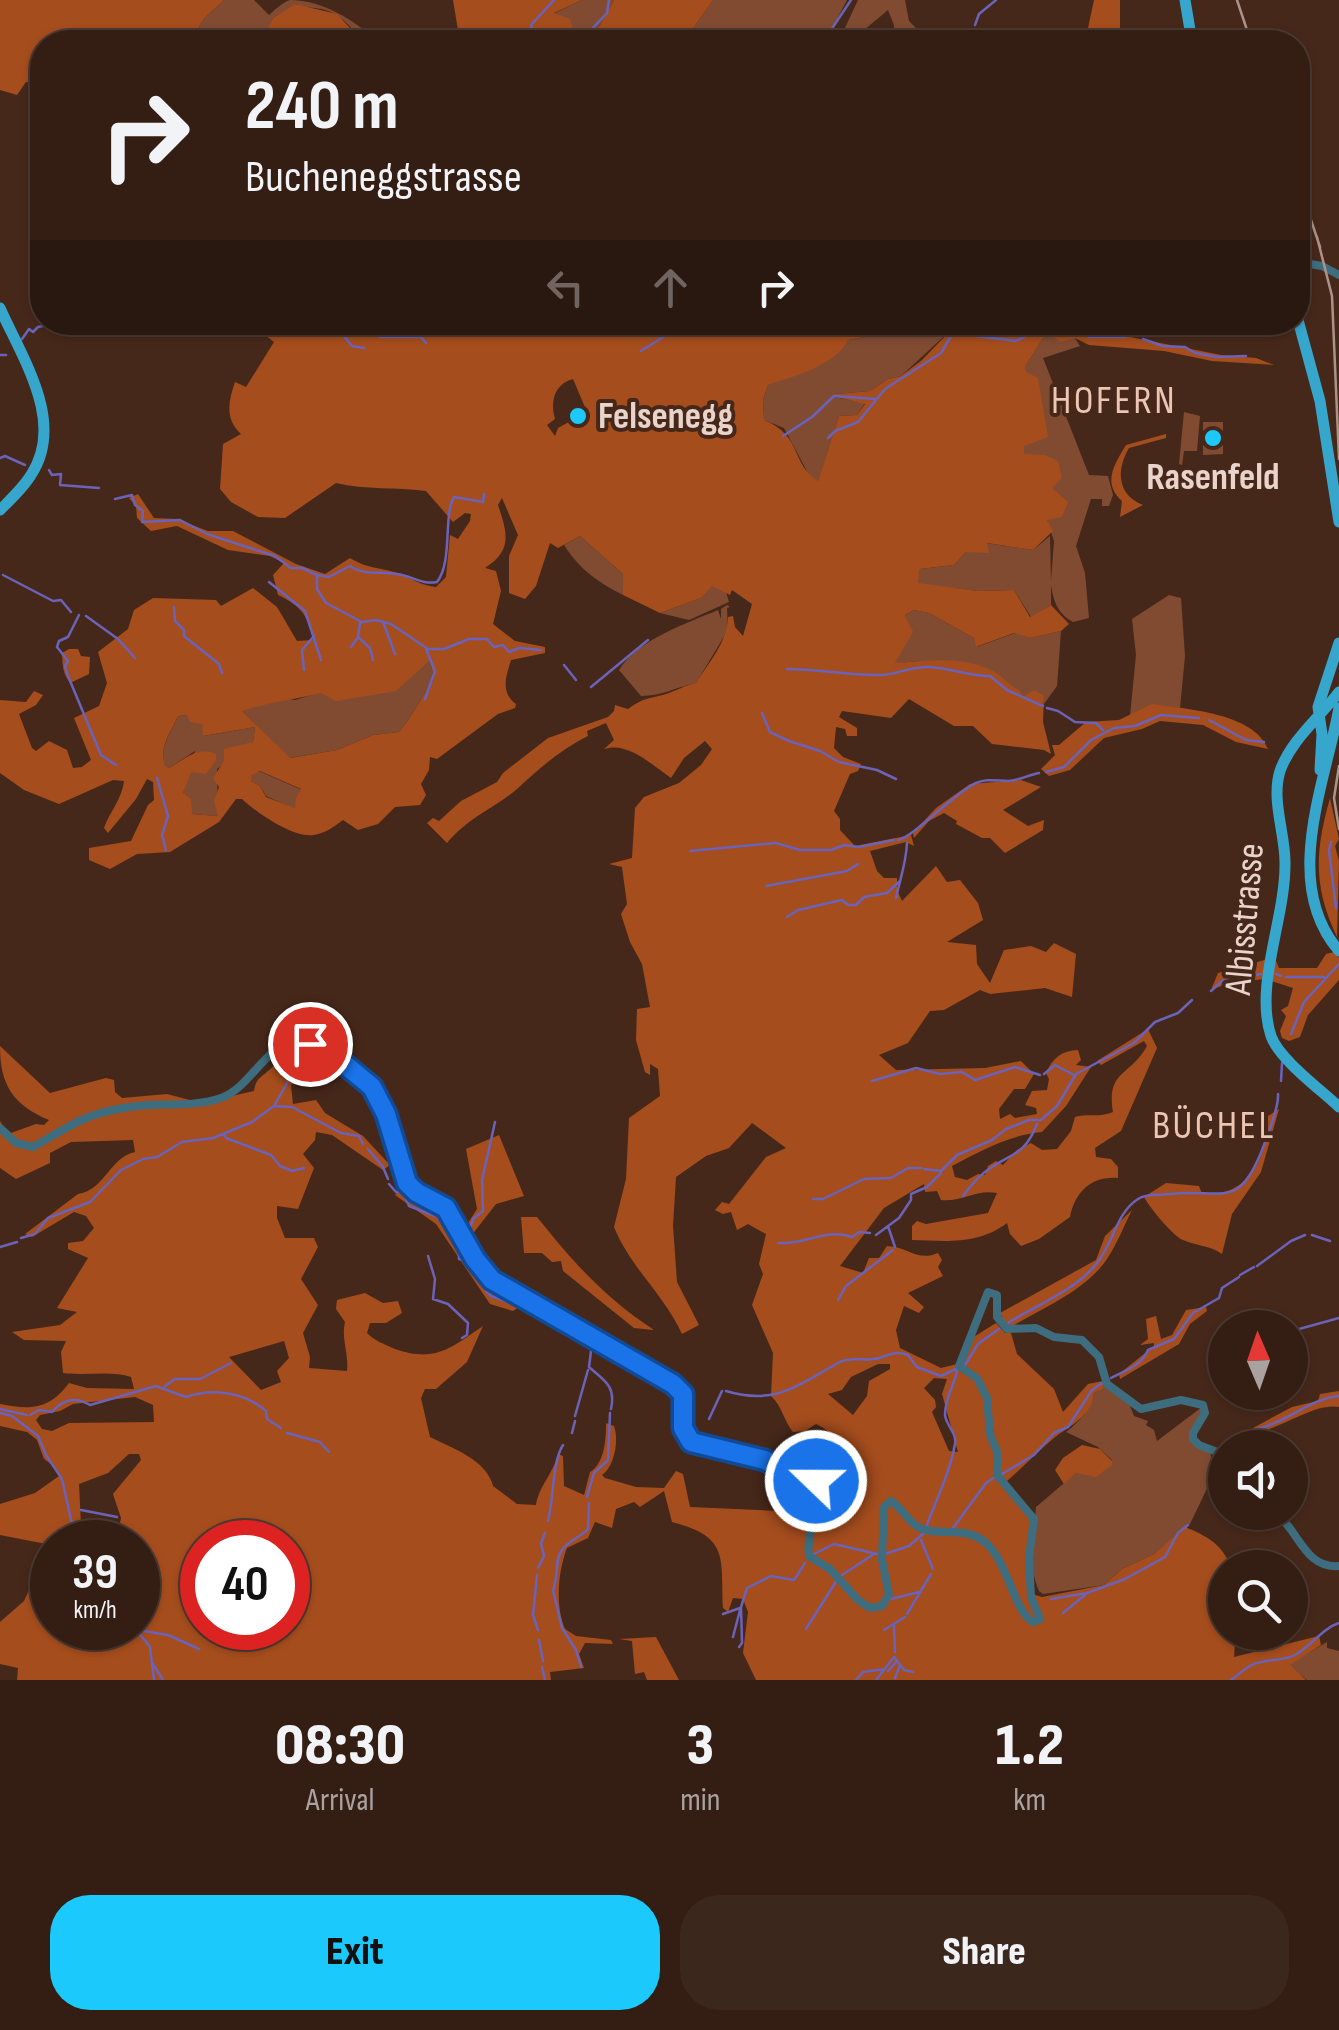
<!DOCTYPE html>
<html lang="en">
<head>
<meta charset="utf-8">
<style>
  body { margin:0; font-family:"Sofia Sans Condensed",sans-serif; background:#3c271d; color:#f1f3f6; height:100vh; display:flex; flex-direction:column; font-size:38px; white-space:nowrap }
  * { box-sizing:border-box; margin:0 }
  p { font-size:32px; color:#a9a2a0 }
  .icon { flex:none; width:55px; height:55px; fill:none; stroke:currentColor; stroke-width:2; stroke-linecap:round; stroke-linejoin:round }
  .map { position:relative; height:1680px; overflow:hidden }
  .drawer { display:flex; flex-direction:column; background:#341e14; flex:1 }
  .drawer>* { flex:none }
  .top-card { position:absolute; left:30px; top:30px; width:1280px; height:305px; border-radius:40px; box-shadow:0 2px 8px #0004,0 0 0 2px #4e3c34; background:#341e14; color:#f1f3f6; overflow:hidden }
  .needle { width:65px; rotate:358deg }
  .controls { position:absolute; left:1208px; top:1310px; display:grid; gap:20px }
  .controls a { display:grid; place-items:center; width:100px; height:100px; border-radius:50%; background:#341e14; box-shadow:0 2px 8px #0004,0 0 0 2px #4e3c34; font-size:50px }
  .speed { position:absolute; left:30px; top:1520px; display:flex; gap:20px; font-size:50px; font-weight:700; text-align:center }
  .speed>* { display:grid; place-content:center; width:130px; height:130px; border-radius:50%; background:#341e14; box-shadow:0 2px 8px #0004,0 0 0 2px #4e3c34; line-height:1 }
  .speed small { font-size:25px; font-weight:400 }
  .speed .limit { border:15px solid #d22; background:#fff; color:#111 }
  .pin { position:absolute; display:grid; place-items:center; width:85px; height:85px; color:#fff; margin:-42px; border:5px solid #fff; border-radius:50%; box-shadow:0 2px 10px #0007 }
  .me { position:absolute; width:110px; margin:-55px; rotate:292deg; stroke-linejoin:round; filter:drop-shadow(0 0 8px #0008) }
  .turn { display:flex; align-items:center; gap:35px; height:210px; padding:0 50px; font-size:45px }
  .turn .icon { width:130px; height:130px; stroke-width:2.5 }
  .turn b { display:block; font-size:70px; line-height:85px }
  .lanes { display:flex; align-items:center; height:95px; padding:0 50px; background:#0003; justify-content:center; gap:50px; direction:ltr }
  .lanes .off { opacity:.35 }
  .eta { display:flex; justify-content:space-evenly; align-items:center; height:170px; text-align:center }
  .eta b { font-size:60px; font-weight:800; line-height:70px }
  .cta { display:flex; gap:20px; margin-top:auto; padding:20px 50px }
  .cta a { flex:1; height:115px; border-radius:40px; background:#1cc9fc; color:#111; font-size:40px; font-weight:800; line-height:115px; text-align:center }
  .cta a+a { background:#3c271d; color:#f1f3f6 }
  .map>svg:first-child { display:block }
  .green { fill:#814b32 }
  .forest { fill:#a64d1d; fill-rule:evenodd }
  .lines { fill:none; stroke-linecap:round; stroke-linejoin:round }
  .stream { stroke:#6a63b9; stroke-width:2.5 }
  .minor { stroke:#3d6d7f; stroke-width:8 }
  .major { stroke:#37a6cc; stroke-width:11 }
  .rail { stroke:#ab9389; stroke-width:2.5 }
  .route-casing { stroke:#114b97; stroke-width:25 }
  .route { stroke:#1a73e8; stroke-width:18 }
  .poi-dot { fill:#1cc9fc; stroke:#46281a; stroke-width:4 }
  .labels { text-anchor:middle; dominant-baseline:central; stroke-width:8; stroke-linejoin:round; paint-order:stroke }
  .poi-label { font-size:38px; font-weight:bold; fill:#e8d4cb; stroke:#46281a; text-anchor:start }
  .street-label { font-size:38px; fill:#e8d4cb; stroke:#46281a }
  .neighbourhood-label { font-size:40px; letter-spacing:2.5px; fill:#ecc5b3; stroke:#46281a }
</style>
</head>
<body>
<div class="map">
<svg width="1339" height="1680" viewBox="0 0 1339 1680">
  <rect width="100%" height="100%" fill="#46281a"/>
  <!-- green -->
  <path class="green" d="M 224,0 L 254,0 L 269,15 C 275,10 283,2 290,0 C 322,0 357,21 377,42 L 363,42 C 352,28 340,13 322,9 C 311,7 305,9 296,4 L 273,18 L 267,31 L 260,28 L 243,42 L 201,42 C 191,23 212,13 224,0 Z
    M 582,0 L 614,0 L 599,27 L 575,40 L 553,14 Z
    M 713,0 L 847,0 L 829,34 L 816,42 L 678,42 L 687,37 Z
    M 858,0 L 905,0 L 909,21 L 924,36 L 922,42 L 893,42 L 894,25 L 888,10 L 852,40 L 830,42 L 844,30 Z
    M 908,323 L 1041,323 L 1042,325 L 1017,336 L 953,328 L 901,376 L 888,379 L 870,391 L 835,394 L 834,397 L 865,403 L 857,415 L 839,416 L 818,482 L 809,475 L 784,428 L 764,420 L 763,400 L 768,385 C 799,374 827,366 848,340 L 902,330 Z
    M 1053,336 L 1075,338 L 1080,346 L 1043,358 L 1089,475 L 1108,476 L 1113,495 L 1109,506 L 1102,506 L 1102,499 L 1091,499 L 1076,546 L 1085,573 L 1089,618 L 1073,622 C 1057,613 1054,602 1051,585 L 1051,605 L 1031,617 L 1014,590 L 978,591 L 917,584 L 920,569 L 954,565 L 966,552 L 988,552 L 986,543 L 1033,550 L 1050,536 L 1051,581 L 1054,541 L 1047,520 L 1050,518 L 1052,488 L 1045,455 L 1024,455 L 1024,446 L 1025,367 L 1043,338 Z
    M 1184,412 L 1200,416 L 1197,451 L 1184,451 L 1182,465 L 1179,464 Z
    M 1203,422 L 1223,422 L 1223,454 L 1203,455 Z
    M 580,536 L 623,574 L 623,595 C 598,582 580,570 564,545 Z
    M 711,585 L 726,592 L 729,602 L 689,620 L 660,613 L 701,598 Z
    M 1169,595 L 1181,598 L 1185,656 L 1180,708 L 1152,705 L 1130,716 L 1136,655 L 1132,619 Z
    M 727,605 L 730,607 L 727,608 L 728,630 L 696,683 C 676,687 663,696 641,696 L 619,670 C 639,639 685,624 718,610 L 721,619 L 721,609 Z
    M 914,610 L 929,613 L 974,638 L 977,647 L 1015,633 L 1030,638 L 1061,631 L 1057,686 L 1044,704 L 1043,696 L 1023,698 C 978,666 950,655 894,664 L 912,632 L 905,615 Z
    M 430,659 L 434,680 C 421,697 413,716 399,732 L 373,735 L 337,750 L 289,758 L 241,710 L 283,698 L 295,700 Z
    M 187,715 L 202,724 L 204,736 L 255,727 L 253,742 L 217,769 L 218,816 L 191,814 L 183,793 L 195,751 L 169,768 L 165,767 C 159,746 170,735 178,716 Z
    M 259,771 L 302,790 L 295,809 L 266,796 L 260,786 L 251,781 L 251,776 Z
    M 1103,1384 L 1129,1403 L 1134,1416 L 1148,1421 L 1146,1425 L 1154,1430 L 1157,1441 L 1202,1407 L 1204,1411 L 1191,1432 L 1210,1451 L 1214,1474 L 1190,1524 L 1154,1554 L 1122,1569 L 1104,1585 L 1043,1594 L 1039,1591 C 1027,1564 1034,1535 1036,1507 L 1076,1473 C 1094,1472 1101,1480 1112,1460 L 1098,1447 L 1066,1432 C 1078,1423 1092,1409 1094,1393 L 1103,1389 Z
    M 1327,1642 L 1327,1648 L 1339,1651 L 1339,1680 L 1307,1680 L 1288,1665 Z"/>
  <!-- forest -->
  <path class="forest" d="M 0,0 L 224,0 C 212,13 191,23 201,42 L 42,42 L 42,102 L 38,102 L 40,83 L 26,82 L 17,95 L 0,90 Z
    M 453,0 L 582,0 L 554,13 L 570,19 L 576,40 L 599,27 L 614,0 L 713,0 L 687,37 L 678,42 L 460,42 Z
    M 1094,0 L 1120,0 L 1120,42 L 1085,42 Z
    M 295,4 L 337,14 L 363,42 L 243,42 L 260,28 L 267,30 L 273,18 Z
    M 516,322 L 908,323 L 902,330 L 848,340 C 836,365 793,377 768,385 L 763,400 L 764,420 C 803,436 790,463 818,481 L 839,416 L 857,415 L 865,404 L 833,396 L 835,394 L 870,391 L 888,379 L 901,376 L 922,360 L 953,328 L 1017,336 L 1044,323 L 1064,323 L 1092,335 L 1120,335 L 1221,355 L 1256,358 L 1274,365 L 1212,361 L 1164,351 L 1089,345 L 1075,338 L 1060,342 L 1053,336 L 1043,338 L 1025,367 L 1026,372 L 1038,378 L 1048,437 L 1024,446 L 1024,454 L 1045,455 L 1058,461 L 1062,478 L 1052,488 L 1068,502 L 1062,517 L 1047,520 L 1053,531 L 1033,550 L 987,543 L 989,553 L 966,552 L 954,565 L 920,569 L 918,583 L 978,591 L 1014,590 L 1030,617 L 1051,605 L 1069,624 L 1061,631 L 1030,638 L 1014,633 L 976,647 L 974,638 L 929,613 L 914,610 L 905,615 L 913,632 L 895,663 C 926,661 963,655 993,671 C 1003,676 1008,685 1019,690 L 1023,697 L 1034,690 L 1044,696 L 1043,722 L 1051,754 L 1044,750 L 992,744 L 973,726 L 954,726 L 909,699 L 891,718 L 842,711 L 839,717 L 857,728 L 857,736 L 847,736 L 845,729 L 836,727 L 834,748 L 843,757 L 861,764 L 858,771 L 850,774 L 834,811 L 840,819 L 840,830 L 855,846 L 911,835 L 914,846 L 906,842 L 870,851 L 877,871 L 884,878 L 897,878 L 897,890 L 902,901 L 936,866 L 947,882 L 960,880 L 978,903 L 983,920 L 947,942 L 976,945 L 977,964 L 990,983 L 1004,950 L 1031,946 L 1046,952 L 1054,943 L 1076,954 L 1072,997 L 1045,988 L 990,994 L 980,990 L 944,1010 L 930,1011 L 908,1043 L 879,1055 L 896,1070 L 985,1068 L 1021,1061 L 1034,1074 L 1025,1089 L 1014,1089 L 999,1109 L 1000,1119 L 1010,1114 L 1015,1118 L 1037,1114 L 1036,1108 L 1025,1105 L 1032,1091 L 1047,1090 L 1049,1079 L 1046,1073 C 1052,1059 1062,1050 1078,1050 L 1081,1060 L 1076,1065 L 1091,1067 L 1066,1106 L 1042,1132 C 1009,1135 981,1151 952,1166 L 955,1177 L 967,1180 L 978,1174 L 985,1175 L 988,1166 L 996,1161 L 1003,1165 L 1017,1150 L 1031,1143 L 1042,1150 L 1057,1149 L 1071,1131 L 1075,1117 C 1089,1113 1099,1118 1113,1112 C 1106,1070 1130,1077 1147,1046 L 1144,1041 L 1101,1065 L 1097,1061 L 1148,1029 L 1157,1048 L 1121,1131 L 1095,1148 L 1096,1157 L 1111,1159 L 1118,1167 L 1118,1178 C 1091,1176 1075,1192 1070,1217 L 1039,1239 L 1021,1246 L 1010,1234 L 1007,1223 C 978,1245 947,1241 912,1240 L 912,1226 L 917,1221 L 926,1224 L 988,1213 L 997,1193 C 976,1189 963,1202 941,1200 L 937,1191 L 925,1192 L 924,1184 L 884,1208 L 840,1266 L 863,1273 L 869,1258 L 879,1258 L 887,1246 C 909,1247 917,1262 938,1253 L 942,1260 L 938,1267 L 943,1276 L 908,1293 L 924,1307 L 919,1313 L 904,1306 L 896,1330 L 900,1348 L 941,1368 L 957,1364 L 961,1372 L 974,1377 L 981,1387 L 995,1450 L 995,1474 L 1031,1519 L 1032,1594 L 1042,1597 L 1104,1585 L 1122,1569 L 1154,1554 L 1185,1527 C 1207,1536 1222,1544 1231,1567 L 1225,1568 L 1225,1632 L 1248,1633 L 1235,1641 L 1234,1657 L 1319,1636 L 1321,1645 L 1290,1665 L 1306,1680 L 756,1680 L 743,1653 L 748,1612 L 743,1599 L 733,1598 L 728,1612 L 723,1608 C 721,1556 729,1537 672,1522 L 664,1491 L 640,1507 L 634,1502 L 616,1509 L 612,1528 L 595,1522 L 588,1538 L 567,1548 C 558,1571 555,1606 565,1629 L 576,1636 L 611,1640 L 613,1644 L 585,1643 L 579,1654 L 584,1668 L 550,1672 L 551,1680 L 17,1680 L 18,1668 L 0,1664 L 0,1622 L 24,1601 L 36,1574 L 49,1565 L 51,1545 L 0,1535 L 0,1504 L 35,1493 L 59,1476 L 54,1466 L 44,1459 L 37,1440 L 27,1432 L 0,1426 L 0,1404 C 30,1410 49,1410 69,1383 L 87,1388 L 134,1389 L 131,1377 C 112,1370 85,1376 63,1373 L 61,1352 L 66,1341 L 24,1340 L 12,1332 L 60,1325 L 77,1312 L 57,1308 L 88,1258 L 68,1249 L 68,1243 L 83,1241 L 94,1228 L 86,1216 L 74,1212 L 32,1237 L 25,1234 L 78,1194 C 105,1190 110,1157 135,1152 L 133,1140 L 71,1142 L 50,1153 L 50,1163 L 16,1179 L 0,1168 L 0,1121 L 8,1134 L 36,1124 L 44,1125 L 49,1120 C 13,1105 0,1085 0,1046 L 50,1093 L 106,1078 L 114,1080 L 115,1092 L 122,1098 L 167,1094 L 201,1103 L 254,1091 C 256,1079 259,1079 268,1071 C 289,1052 305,1036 333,1059 C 321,1072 305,1074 291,1085 L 293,1104 L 316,1100 L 325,1113 L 363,1136 L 390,1165 L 383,1170 L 332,1135 L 316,1132 L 315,1140 L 303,1154 L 314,1168 L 298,1209 L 277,1206 L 277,1218 L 285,1238 L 314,1238 L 318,1247 L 301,1279 L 318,1305 L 303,1333 L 310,1357 L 309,1368 L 347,1371 C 349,1353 341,1339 345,1322 L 336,1309 L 337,1300 L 365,1293 L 383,1303 L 398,1301 L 402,1313 L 386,1323 L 370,1323 L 367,1333 C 375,1341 384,1344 395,1349 C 435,1363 451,1348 483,1326 L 467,1362 L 436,1389 L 425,1389 L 421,1398 L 430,1437 C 452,1448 487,1460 493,1486 L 517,1504 L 536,1505 C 539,1486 553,1474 558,1454 L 563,1456 L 564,1486 L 584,1495 L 590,1472 C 605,1463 606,1439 606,1423 L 614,1426 C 619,1439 615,1466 602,1475 L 605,1478 L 636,1487 L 664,1488 L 676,1471 L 683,1474 L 690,1507 L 778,1511 L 799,1490 L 852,1469 L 857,1457 C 831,1447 837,1433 816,1424 L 805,1431 L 793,1432 C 783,1419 782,1406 771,1396 L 773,1353 L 752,1305 L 763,1274 L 759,1264 L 766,1234 L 748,1224 L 737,1230 L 731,1212 L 723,1214 L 715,1210 L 722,1202 L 729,1204 L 766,1157 L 786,1148 L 752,1123 L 729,1148 L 706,1156 L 676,1177 L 673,1226 L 677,1282 L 699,1325 L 682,1334 C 665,1296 630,1267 614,1227 L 626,1179 L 629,1118 L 660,1096 L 658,1069 L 650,1064 L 650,1075 L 645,1072 L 636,1040 L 637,1009 L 650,1007 L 642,964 L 630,942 L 621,914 L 627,904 L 622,867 L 609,864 L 632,858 L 635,808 L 644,797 L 679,783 L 701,765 L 712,749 L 705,741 L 684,758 L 671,778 C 652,765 628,741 604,749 L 614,740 L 606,723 L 587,731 L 588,736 C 560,750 540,768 517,789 C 492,810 470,816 447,843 L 427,823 L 433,818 L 439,821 L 461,801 L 497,782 L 503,773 L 548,738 L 608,717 L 614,711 L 615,705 L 628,709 C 647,696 646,700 666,694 C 676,691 685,685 696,683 C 709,662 728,641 728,617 L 733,616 L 735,627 L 743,636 L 752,604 L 732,590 L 730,595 L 712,586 L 701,598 L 660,613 L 623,595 L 623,574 L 580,536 L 558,548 L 550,543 L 536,586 L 525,599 L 509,593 L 509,556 L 518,535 L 502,498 L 498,505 C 508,534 512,551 485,568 L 496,571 L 501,591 L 493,624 L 515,641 L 545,647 L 545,653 L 511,660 C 506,677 500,692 516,704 L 515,708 L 498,714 L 437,759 L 430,757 L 429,770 L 421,784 L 426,795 L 420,805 L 395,807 L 378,824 L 358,830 L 343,820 C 334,827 325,833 314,835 C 293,838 257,813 242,799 L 236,799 L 219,822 L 170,852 L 137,854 L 110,869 L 89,860 L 89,848 L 131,841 L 148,805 L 154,800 L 153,782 L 147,779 L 136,799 L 108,833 L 104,828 C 110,811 122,799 124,781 L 113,780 L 59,804 L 24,790 L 0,773 L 0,700 L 26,702 L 34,691 L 43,695 L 36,705 L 19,714 L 32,748 L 36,751 L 49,741 L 67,750 L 73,768 L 82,767 L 91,760 L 74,718 L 99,706 L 107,683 L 98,652 L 128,629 L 134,610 L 153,598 L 216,600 L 221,606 L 253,588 L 277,607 L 297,641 L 313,640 C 308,615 301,606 278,595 L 273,575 L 284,563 L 270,556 L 228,550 L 177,526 L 151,531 L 137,518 L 136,506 L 129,498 L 138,494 L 154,518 L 176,519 L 208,531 L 233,531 L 296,564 L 325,574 L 350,558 C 368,569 379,567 397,573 C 411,578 422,586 436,587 L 446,577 L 450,535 L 458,539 L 470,521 L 471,514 L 465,513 L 453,522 L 426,491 C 395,487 366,490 336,483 L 285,518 L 258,517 L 231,502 L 220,489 L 223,444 L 241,434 C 225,419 228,402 235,382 L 246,387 L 274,342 L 259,330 L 262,323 L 448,323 L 457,328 L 467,325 L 471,335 L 495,327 L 512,327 ZM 573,379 L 587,412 L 558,428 L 555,436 L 547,425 L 555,419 C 550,402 554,384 573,379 ZM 430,660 L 434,680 C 421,697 413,716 399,732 L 373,735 L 337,750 L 290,758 L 242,711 C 267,702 295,700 321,693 L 336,701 L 396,691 ZM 187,715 L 190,722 L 202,724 L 203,736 L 255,727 L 253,742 L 224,749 L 224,761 L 213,778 L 219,787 L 214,801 L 218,816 L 192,814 L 191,799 L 183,793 L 191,772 L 206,774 L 216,760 L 216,754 C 197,746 185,759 169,768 L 165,766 C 159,746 170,734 178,716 ZM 260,771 L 301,789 L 296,798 L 295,808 L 266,797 L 260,786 L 251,781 L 251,776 ZM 284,1341 L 289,1358 L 277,1371 L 281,1382 L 261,1390 L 229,1357 ZM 878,1364 L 890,1364 L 890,1369 L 869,1381 L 867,1396 L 853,1415 L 828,1394 L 842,1390 L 851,1377 ZM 934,1378 L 947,1379 L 942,1394 L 958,1452 L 949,1451 L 932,1412 L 936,1407 L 935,1400 L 924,1388 ZM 135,1397 L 153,1405 L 154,1422 L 69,1423 L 52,1431 L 42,1429 L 36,1420 L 40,1415 L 60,1411 L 73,1404 ZM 129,1454 L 139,1454 L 141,1460 L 113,1494 L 121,1518 L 118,1533 L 120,1542 L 138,1542 L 138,1548 L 145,1548 L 147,1554 L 142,1559 L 142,1574 L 138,1573 L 138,1628 L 52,1628 L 52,1542 L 94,1542 L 81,1525 L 79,1484 L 108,1473 ZM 202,1542 L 288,1542 L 288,1628 L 202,1628 Z
    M 1166,434 L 1166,438 L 1129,448 C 1116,470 1117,495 1143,505 L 1120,517 L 1122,501 C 1102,483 1114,465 1126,445 Z
    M 69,649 L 78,649 L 81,656 L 90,657 L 89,674 L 70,683 C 62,672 63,666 62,653 Z
    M 1152,704 C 1186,709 1254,713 1268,749 L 1236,742 L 1203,725 L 1160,721 L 1142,729 L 1104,738 L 1070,770 L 1049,776 L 1041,769 L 1055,755 L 1052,745 L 1059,745 L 1086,722 L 1119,720 Z
    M 1021,780 L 1041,787 L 1003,810 L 1028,826 L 1044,820 L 1043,830 L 1005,853 L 990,838 L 982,838 L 956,824 L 957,821 L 944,813 L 929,821 L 914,838 L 913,833 L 936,808 L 970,784 Z
    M 1330,798 L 1339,839 L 1335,846 L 1339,861 L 1337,937 C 1313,887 1315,851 1330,798 Z
    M 1334,952 L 1339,958 L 1339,980 L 1308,1015 L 1300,1037 L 1289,1041 L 1282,1038 L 1280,1031 L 1286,1016 L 1281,1010 L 1288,1006 L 1293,988 L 1265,979 L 1229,983 L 1211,990 L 1218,973 L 1268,959 L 1276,961 L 1279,968 L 1317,968 L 1326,954 Z
    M 1279,1109 L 1261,1172 L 1232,1214 L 1222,1254 C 1209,1245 1197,1246 1183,1240 C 1174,1237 1149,1207 1144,1197 L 1166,1183 L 1199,1186 L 1202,1194 C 1244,1196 1261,1169 1268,1130 L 1260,1129 L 1268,1116 Z
    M 499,1135 L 524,1196 L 496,1204 L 464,1245 L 496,1286 L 532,1311 L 521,1306 L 513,1311 L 490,1304 L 436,1224 L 395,1195 L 401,1187 L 447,1214 L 460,1236 L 477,1209 L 466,1149 Z
    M 1132,1210 C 1124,1226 1117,1244 1107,1259 C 1085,1291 1044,1307 1011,1327 L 1006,1325 L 1000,1313 L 1096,1260 L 1105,1236 Z
    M 521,1217 L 537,1217 C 574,1263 604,1297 654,1330 L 634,1328 L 563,1271 L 561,1261 L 552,1262 L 542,1253 L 524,1253 Z
    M 1206,1307 L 1207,1311 L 1190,1324 L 1179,1344 L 1120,1379 L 1119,1374 L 1154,1346 L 1154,1343 L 1140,1345 L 1148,1339 L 1146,1319 L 1156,1316 L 1161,1339 L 1172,1335 L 1186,1310 Z
    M 996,1323 L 1005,1333 L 1011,1333 L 1017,1354 L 1054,1389 L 1063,1412 L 1088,1384 L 1103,1381 L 1103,1389 L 1094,1393 C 1092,1417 1069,1426 1054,1438 C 1037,1452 1022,1468 1006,1482 L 1001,1478 L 987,1391 L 961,1366 L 972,1338 Z
    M 1339,1391 L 1339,1407 C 1315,1402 1279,1430 1252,1434 L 1253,1428 L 1292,1407 L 1318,1401 L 1320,1394 Z
    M 1082,1445 L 1100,1449 L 1112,1461 L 1112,1465 L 1096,1477 L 1076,1473 L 1064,1484 L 1055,1470 L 1063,1458 Z
    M 656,1637 L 679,1680 L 647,1680 L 644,1672 L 635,1674 L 632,1641 L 619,1639 Z"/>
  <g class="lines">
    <!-- stream -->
    <path class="stream" d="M 975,25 L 979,14 L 996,0
      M 588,33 L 607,13 L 609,0
      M 529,42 L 533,33 L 531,25 L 554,0
      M 823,42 L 851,0
      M 958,42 L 967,33
      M 332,322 L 352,346 L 364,348
      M 356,322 L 380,337 L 421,337 L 426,343
      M 445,322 L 457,329 L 476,332
      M 1062,322 L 1067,325
      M 1080,332 L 1089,337 L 1126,337
      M 22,339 L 29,329 L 33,332 L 38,327 L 61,322
      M 1143,339 L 1163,346 L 1185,347 L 1195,353 L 1217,357 L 1246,356
      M 641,351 L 687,322
      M 0,355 L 6,355
      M 783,436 L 812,417 L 834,396 L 876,399
      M 828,438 L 835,431 L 858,422 L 885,389 L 941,353 L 951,336 L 960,334 L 1016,341 L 1054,322
      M 0,458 L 5,456 L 25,465
      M 49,470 L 52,475 L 61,474 L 60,485 L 99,488
      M 115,499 L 132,495 L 135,505 L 143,511 L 142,522 L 180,520 L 207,534 L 275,556 L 291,568 L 302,568 L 317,575 L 317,589 L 326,603 L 362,622 L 376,620 L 391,624 L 428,649 L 444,649 L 469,639 L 487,639 L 494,647 L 503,645 L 509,652 L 519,648 L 541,650
      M 3,575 L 53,601 L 61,600 L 71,612
      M 317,575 L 329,577 L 350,566 C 364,576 381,571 397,574 C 412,576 422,585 437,582 C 453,562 443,515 454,497 L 483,502 L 484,494
      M 269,582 L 305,611 L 321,660
      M 174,607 L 175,621 L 184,630 L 184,636 L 219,664 L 222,673
      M 79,615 L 68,637 L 59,641 L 57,647 L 68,661 L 65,666 L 68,676 L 101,755 L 116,765
      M 86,616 L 118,639 L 135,658
      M 383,622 L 395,654
      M 360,623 L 358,637 L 370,648 L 373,660
      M 351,647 L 358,637
      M 564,665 L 576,680
      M 787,669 C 820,669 850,676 882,675 C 899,674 912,666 929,667 C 950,668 969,676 990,676 L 1007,690 L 1043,706
      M 304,670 L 302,650 L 314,636
      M 591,687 L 648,640
      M 425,699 L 435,671 L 426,649
      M 1047,708 L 1058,711 L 1075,722 L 1096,723 L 1103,730
      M 762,713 L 770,732 L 789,741 L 820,751 L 839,762 L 877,770 L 896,779
      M 1209,720 L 1246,740 L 1264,742
      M 1046,772 L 1064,767 L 1091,740 L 1114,728 L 1135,726 L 1161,715 L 1199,718
      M 157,778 L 168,816 L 162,835 L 166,850
      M 898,840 C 915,836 954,793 976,783 C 987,778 997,781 1008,781 C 1018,781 1028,775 1039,773
      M 1331,842 L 1329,850 L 1336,908
      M 690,851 L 776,843 L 800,850 L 831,850 L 844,845 L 859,847 L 894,840
      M 766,886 L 847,871 L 858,864
      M 896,898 C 900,879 906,864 907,843
      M 787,917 L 798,910 L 842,900 L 848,905 L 856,905 L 864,897 L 887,893 L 900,881
      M 1276,974 L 1281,976
      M 1286,977 L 1324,977
      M 1211,991 L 1222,981 L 1261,974
      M 1291,1034 L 1304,1002 L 1339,964
      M 322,1038 L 329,1030 L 329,1020
      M 1044,1074 L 1055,1065 L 1074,1075
      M 872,1081 L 916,1068 L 940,1074 L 962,1072 L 975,1080 L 1015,1067 L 1040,1075
      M 1281,1081 L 1282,1063
      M 274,1106 L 290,1078
      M 224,1134 L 226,1138 L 271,1155 L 280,1166 L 292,1171 L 304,1168
      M 368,1149 L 383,1167 L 388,1179
      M 924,1169 L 941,1171 L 957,1155 L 992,1140 L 1006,1129 L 1029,1120 L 1041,1120 L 1057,1106 L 1076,1074 L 1134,1043 L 1155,1022 L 1178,1013 L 1192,1000
      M 389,1184 L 396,1192 L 403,1192 L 409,1206 L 435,1216
      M 911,1194 L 927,1187 L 941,1173
      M 963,1196 C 971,1185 980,1174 992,1167 C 1015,1152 1025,1154 1037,1124
      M 813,1199 L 823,1199 L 864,1179 L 891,1178 L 908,1168 L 921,1168
      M 438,1218 L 459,1239 L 459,1259 L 467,1261
      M 888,1226 L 895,1247
      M 464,1235 L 469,1232 L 473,1219 L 483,1211 L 482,1180 L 495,1122
      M 876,1235 L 899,1218 L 911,1200 L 911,1196
      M 1312,1235 L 1330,1241
      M 21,1238 L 35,1234 L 48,1218 L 90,1202 L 121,1170 L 143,1159 L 157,1157 L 182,1142 L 213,1138 L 252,1122 L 274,1106 L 292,1107 L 341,1133 L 359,1136 L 363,1144
      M 778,1243 C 804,1245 827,1228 852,1237 L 859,1232 L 870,1233
      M 0,1247 L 17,1242
      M 428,1256 L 435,1279 L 433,1299 L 448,1304 L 468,1323 L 467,1335 L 462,1338
      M 470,1263 L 473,1274 L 485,1282 L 486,1291 L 491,1296 L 544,1315 L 592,1343 L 589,1367 C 605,1381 616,1386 611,1409
      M 1257,1266 L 1291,1241 L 1305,1235
      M 1240,1275 L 1254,1267
      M 838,1300 L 846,1286 L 893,1250
      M 1008,1323 C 1036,1305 1075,1291 1097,1263 C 1113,1244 1116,1213 1138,1199 C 1148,1193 1158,1196 1169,1194 C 1224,1188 1239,1212 1264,1145 C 1269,1132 1279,1105 1278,1094
      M 1292,1331 L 1339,1318
      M 965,1365 L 978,1344 L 999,1329
      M 1111,1378 C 1125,1371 1142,1365 1148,1350 L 1174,1339 L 1193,1313 L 1219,1298 L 1222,1288 L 1239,1277
      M 165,1386 L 175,1379 L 200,1379 L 231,1363
      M 726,1391 C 776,1406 797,1385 840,1362 C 850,1356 866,1362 879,1358 C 891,1354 895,1351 908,1355 L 917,1367 L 941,1376 L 956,1369
      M 0,1409 L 27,1415
      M 0,1413 L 12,1416 L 38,1436 L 46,1455 L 62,1479 L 71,1520 L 84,1542
      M 30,1415 L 39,1410 L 52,1412 C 63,1399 75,1396 90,1405 L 156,1386 L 186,1397 C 213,1388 244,1392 266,1411 L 267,1419 L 281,1428
      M 575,1416 L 588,1370
      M 709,1419 L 722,1391
      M 287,1433 L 320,1442 L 329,1452
      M 572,1433 L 575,1421
      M 1232,1442 C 1247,1429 1261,1430 1277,1422 C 1298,1413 1316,1398 1339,1396
      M 1002,1474 L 1034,1455 L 1054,1433 L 1068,1427 L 1092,1390 L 1102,1383
      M 587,1497 L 594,1473 L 608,1460 L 610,1413
      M 81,1510 L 117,1517
      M 548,1521 C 554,1498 552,1462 563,1445
      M 927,1525 C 937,1498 950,1472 955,1444 C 957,1432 946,1426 945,1415 C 945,1397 954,1386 957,1371
      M 953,1528 L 986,1483 L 995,1477
      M 921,1540 L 933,1569
      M 814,1554 L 834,1544 L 877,1554
      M 885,1554 L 909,1546 L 924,1533
      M 538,1568 L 544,1556 L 541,1543 L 545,1533
      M 537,1575 L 533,1615 L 538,1630
      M 842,1575 L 874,1554
      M 891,1599 L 919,1592
      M 1051,1599 L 1087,1593 L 1125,1579 L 1165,1557 L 1178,1533 L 1188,1525
      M 1063,1613 L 1085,1595
      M 723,1614 L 740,1608
      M 907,1614 L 931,1574
      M 894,1626 L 895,1652
      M 135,1628 L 150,1647 L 154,1680
      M 806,1629 L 837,1580
      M 137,1630 L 168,1635 L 199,1649
      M 884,1630 L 905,1617
      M 733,1637 L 740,1610
      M 539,1640 L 543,1661
      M 739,1647 L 742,1643 L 741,1607 L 747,1588 L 771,1576 L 794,1580 L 805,1563
      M 153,1664 L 163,1680
      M 542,1667 L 545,1680
      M 581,1667 L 576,1650 L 562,1628 L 553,1590 C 559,1577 554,1560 562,1550 C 569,1540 581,1537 588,1529 L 589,1503
      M 888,1671 L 897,1661
      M 895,1678 L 900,1665
      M 856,1680 L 863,1672 L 885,1669
      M 876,1680 L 894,1657 L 904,1670 L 913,1672
      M 1231,1680 C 1237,1676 1244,1669 1250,1666 C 1263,1658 1282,1662 1295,1655 C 1312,1646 1321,1629 1339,1623"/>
    <!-- minor -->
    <path class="minor" d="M 1298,262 L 1322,266 L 1339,275
      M 0,1128 L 16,1143 L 33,1147 C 70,1126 85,1113 130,1107 C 160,1102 192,1108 221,1098 C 250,1088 263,1048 293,1043 C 312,1040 328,1050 342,1061 C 374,1088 384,1101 394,1142 C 397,1154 399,1167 405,1178 C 413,1194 427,1195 441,1204 C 457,1216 474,1261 492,1280 L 679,1388 C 690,1405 677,1425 691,1442 L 762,1459 L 784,1471 L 815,1480 C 823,1500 805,1536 809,1556 L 830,1569 L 858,1600 L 870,1608 L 882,1606 L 889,1594 L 882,1560 L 884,1507 L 891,1501 C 904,1509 910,1527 926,1530 C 946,1535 968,1527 986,1543 C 1009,1564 1013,1610 1033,1622 L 1040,1619 L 1031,1597 L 1029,1558 L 1034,1519 L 997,1475 L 997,1452 L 990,1434 L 987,1398 L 977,1378 L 959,1366 L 988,1292 L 997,1295 L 997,1317 L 1007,1329 L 1036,1328 L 1054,1337 L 1082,1340 L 1099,1357 L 1107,1384 L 1141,1409 L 1181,1400 L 1203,1405 L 1205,1413 L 1193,1433 L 1193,1439 L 1199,1445 L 1225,1455
      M 1274,1512 C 1299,1529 1304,1569 1339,1566"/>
    <!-- major -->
    <path class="major" d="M 1185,0 L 1192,42
      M 0,308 C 22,358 66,422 31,475 C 23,488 11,499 0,510
      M 1298,320 L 1320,401 L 1339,522
      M 1339,692 C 1319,718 1291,740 1280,771 C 1271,800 1285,833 1285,862 C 1286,918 1254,985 1271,1036 C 1279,1059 1320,1089 1339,1107
      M 1339,708 C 1325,784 1281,884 1339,951
      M 1320,770 L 1322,734 L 1318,707 L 1339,643"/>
    <!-- rail -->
    <path class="rail" d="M 1237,0 L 1251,42
      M 1298,181 L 1320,247
      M 1317,237 L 1332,296 L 1339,459
      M 1339,766 L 1334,798 L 1339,829"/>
  </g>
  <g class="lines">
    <defs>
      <path id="route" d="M 310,1044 L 330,1052 L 372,1087 L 386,1114 L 407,1183 L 416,1192 L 446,1208 L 475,1259 L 492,1280 L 673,1384 L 683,1394 L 683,1428 L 691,1442 L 765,1460 L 784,1471 L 816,1481"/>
    </defs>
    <!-- route casing -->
    <use href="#route" class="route-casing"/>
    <!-- route -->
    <use href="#route" class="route"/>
  </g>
  <!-- markers -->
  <g class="poi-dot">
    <circle cx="578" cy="416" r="10"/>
    <circle cx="1213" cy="438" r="10"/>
  </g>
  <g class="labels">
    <!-- poi labels -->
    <g class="poi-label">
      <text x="598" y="416">Felsenegg</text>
      <text x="1213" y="477" text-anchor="middle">Rasenfeld</text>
    </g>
    <!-- street labels -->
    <g class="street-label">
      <text transform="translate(1245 919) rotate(-85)">Albisstrasse</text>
    </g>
    <!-- neighbourhood labels -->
    <g class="neighbourhood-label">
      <text x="1114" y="401">HOFERN</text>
      <text x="1214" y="1126">BÜCHEL</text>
    </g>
  </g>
</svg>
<div class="controls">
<a><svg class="needle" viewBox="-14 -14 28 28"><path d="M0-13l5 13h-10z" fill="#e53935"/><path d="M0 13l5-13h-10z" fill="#a9a2a0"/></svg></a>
<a><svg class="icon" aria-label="sound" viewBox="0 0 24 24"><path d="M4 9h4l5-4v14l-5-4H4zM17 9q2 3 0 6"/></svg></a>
<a><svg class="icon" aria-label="search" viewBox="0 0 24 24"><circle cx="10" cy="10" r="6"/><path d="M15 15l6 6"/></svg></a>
</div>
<div class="speed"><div>39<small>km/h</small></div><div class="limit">40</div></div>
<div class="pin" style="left:310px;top:1044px;background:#d93025"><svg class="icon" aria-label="arrive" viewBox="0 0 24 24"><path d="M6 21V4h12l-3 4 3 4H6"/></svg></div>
<svg class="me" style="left:816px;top:1481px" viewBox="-20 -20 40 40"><circle r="17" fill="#1a73e8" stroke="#fff" stroke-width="3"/><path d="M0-11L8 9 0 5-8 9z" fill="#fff"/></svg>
<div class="top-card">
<div class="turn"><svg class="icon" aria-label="right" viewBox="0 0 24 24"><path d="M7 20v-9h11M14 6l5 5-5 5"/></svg><div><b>240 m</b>Bucheneggstrasse</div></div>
<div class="lanes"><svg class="icon off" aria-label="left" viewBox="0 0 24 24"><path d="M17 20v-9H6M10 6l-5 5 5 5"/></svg><svg class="icon off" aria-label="ahead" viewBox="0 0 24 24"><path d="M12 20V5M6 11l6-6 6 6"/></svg><svg class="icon" aria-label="right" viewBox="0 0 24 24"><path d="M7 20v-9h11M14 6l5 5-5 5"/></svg></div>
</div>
</div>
<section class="drawer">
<div class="eta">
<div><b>08:30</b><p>Arrival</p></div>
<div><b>3</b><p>min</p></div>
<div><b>1.2</b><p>km</p></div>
</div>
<div class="cta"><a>Exit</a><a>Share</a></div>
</section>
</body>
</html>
